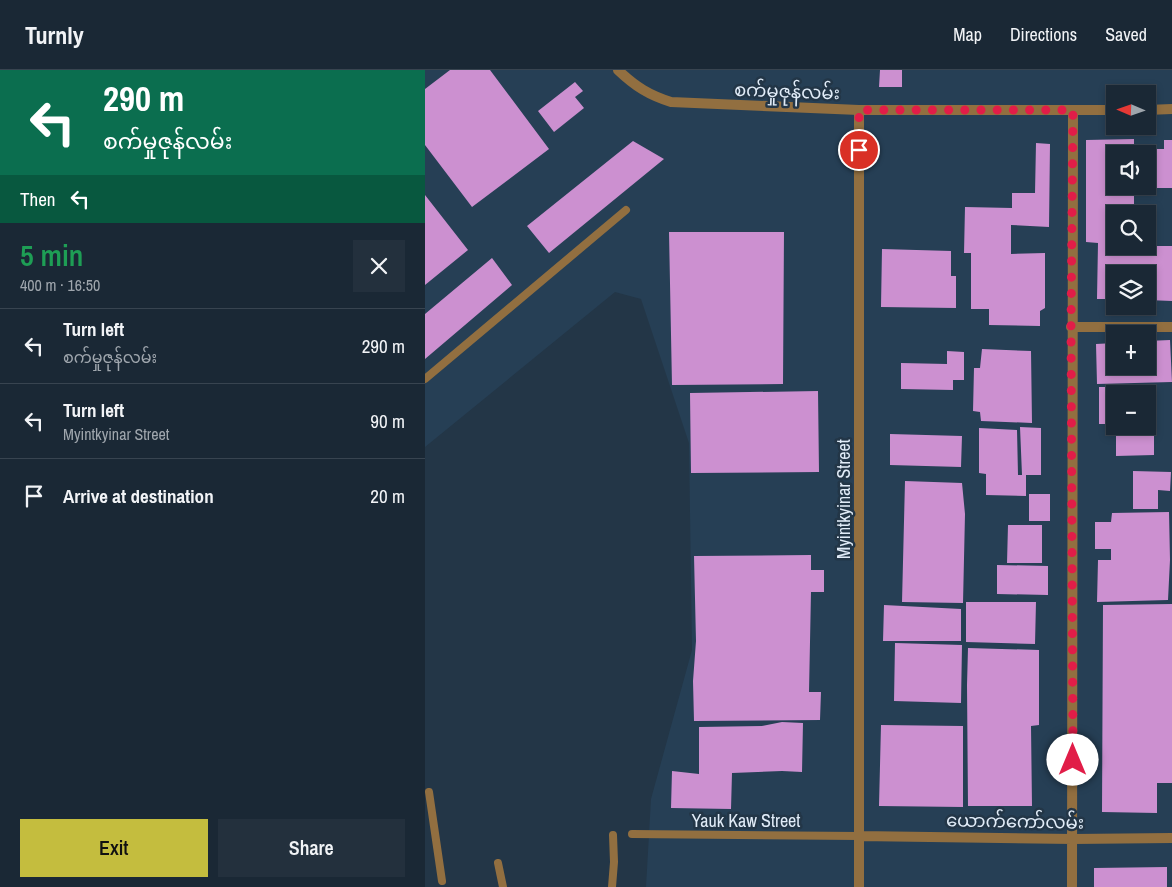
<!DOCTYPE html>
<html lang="en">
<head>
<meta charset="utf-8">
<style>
  body { margin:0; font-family:"Archivo Narrow","Noto Sans Myanmar",sans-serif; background:#23303d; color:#f1f3f6; height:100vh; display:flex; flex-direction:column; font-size:19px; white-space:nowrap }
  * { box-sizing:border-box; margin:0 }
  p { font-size:16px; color:#9fa6ad }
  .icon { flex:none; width:28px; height:28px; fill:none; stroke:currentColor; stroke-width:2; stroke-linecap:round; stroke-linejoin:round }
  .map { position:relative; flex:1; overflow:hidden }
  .side { display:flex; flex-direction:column; background:#1a2835; width:425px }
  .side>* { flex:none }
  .guide { background:#0b6e4f; color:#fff; overflow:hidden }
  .needle { width:32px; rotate:272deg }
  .fabs { position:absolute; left:681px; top:15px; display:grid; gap:10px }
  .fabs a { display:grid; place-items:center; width:50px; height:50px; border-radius:0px; background:#1a2835; box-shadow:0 2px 8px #0003,0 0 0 1px #384450; font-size:25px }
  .pin { position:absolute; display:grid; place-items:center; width:42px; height:42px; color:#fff; margin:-21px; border:2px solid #fff; border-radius:50%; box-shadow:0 1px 5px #0007 }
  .me { position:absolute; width:55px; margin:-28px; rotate:0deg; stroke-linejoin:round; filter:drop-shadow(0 0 4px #0008) }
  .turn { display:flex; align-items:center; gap:18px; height:105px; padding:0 20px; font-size:22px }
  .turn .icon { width:65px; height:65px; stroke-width:2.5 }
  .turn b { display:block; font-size:35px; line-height:42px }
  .then { display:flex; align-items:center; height:48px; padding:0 20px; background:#0003; gap:10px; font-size:19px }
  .round { display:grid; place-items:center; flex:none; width:52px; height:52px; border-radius:0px; background:#23303d }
  .overview { display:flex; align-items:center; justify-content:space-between; height:85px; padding:0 20px }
  h1 { font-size:30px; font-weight:600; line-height:38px; color:#1e9e55 }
  .button { display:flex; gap:10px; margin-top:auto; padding:10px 20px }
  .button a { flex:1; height:58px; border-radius:0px; background:#c4bd3e; color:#111; font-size:20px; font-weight:600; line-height:58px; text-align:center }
  .button a+a { background:#23303d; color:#f1f3f6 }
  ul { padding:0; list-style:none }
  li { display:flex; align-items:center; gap:15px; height:75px; padding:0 20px; border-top:1px solid #384450 }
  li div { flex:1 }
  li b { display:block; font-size:19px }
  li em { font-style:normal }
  header { display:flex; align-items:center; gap:30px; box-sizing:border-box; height:70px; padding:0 25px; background:#1a2835; border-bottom:1px solid #384450 }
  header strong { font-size:24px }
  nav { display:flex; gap:28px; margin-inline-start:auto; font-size:18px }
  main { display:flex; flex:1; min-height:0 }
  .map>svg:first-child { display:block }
  .built { fill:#263f55; fill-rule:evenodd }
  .building { fill:#cc90d0 }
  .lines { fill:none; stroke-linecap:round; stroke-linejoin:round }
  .service { stroke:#926f40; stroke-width:8 }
  .minor { stroke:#926f40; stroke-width:10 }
  .tertiary { stroke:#926f40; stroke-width:10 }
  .route { stroke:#e11d48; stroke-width:9; stroke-dasharray:0 16.2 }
  .labels { text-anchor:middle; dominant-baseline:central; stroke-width:5; stroke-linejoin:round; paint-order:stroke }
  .street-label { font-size:18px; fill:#e1ecf8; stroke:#233647 }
</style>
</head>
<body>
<header>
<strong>Turnly</strong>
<nav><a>Map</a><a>Directions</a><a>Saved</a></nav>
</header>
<main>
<section class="side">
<div class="guide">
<div class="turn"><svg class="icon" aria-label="left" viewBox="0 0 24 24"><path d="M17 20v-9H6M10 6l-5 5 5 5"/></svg><div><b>290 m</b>စက်မှုဇုန်လမ်း</div></div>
<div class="then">Then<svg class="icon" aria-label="left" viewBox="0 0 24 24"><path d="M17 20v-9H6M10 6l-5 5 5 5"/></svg></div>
</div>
<div class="overview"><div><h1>5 min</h1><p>400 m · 16:50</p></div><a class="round"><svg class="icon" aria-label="close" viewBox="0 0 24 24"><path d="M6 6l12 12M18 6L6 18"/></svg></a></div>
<ul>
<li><svg class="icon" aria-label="left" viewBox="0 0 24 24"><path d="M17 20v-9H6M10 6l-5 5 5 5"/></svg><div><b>Turn left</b><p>စက်မှုဇုန်လမ်း</p></div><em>290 m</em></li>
<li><svg class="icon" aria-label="left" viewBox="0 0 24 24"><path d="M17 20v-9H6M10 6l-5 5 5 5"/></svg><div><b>Turn left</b><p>Myintkyinar Street</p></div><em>90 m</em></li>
<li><svg class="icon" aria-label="arrive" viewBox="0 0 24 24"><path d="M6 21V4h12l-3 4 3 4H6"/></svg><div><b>Arrive at destination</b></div><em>20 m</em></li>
</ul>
<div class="button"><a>Exit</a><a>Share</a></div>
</section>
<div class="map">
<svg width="747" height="817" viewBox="0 0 747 817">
  <rect width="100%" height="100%" fill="#233647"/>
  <!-- built -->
  <path class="built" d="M 0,0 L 747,0 L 747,817 L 221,817 L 226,729 L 267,580 L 264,373 L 216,229 L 190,222 L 0,377 ZM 690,24 L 722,24 L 722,56 L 690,56 ZM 690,84 L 722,84 L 722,116 L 690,116 ZM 690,144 L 722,144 L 722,176 L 690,176 ZM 690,204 L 722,204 L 722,236 L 690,236 ZM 690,264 L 722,264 L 722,296 L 690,296 ZM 690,324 L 722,324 L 722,356 L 690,356 Z"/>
  <!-- building -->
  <path class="building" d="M 25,0 L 65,0 L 124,79 L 47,137 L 0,75 L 0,19 Z
    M 455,0 L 477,0 L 477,17 L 454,17 Z
    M 150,12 L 158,21 L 150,27 L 159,38 L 129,62 L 113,41 Z
    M 709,69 L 709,84 L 690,84 L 690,116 L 709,116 L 709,135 L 720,136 L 720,144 L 690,144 L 690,176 L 747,176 L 747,231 L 722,230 L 722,204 L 690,204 L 690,229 L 672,229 L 673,173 L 661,172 L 661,70 Z
    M 739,70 L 747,70 L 747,118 L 731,118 L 731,79 L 739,79 Z
    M 208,71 L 239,89 L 124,183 L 102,156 Z
    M 611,73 L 625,74 L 624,157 L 586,155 L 586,184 L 620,183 L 620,238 L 615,241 L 615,256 L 564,255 L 564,239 L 546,239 L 546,183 L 539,183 L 540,137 L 587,138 L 587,123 L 610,123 Z
    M 0,125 L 43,180 L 0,215 Z
    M 244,162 L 359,162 L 358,314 L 247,315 Z
    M 457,179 L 526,181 L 526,206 L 531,206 L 531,238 L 456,237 Z
    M 67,188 L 87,215 L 0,289 L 0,244 Z
    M 745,270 L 747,312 L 672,314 L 671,274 L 690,273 L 690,296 L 722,296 L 722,271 Z
    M 557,279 L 606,281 L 607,353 L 556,351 L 555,342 L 548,341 L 549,298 L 555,298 Z
    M 522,281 L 539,282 L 539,310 L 528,310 L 528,320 L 476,319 L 476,293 L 522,294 Z
    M 674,317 L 725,317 L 725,354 L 722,354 L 722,324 L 690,324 L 690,354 L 674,354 Z
    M 393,321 L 394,402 L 266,403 L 265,323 Z
    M 595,357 L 616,358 L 616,405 L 601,405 L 601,426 L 561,425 L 561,404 L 554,403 L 554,358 L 592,360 L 593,405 L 597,405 Z
    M 691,357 L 729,357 L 729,385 L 691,386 Z
    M 465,364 L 537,366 L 536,397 L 465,395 Z
    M 708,401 L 746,402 L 745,421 L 733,420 L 733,439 L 708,439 Z
    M 480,411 L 537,413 L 540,444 L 538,533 L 477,532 Z
    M 604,424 L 625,424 L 625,451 L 604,451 Z
    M 744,442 L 745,490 L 743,530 L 672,532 L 673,490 L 686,490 L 686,479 L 670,479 L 670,452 L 686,452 L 687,443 Z
    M 583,455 L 617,455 L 617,493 L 582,493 Z
    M 386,485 L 386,500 L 399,500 L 399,522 L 386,522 L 384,622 L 396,622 L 395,650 L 269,651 L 268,611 L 271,571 L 269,486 Z
    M 572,495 L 623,496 L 623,525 L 572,524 Z
    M 541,532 L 611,532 L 610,574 L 541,572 Z
    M 747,534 L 747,713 L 732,713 L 732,743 L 677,742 L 678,535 Z
    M 459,535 L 536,539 L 536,571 L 458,571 Z
    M 470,573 L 537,575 L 536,633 L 469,631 Z
    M 543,578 L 614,580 L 614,655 L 606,656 L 607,736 L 543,736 L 542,615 Z
    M 357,652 L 378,653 L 377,702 L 357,701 L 307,703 L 306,739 L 246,738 L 247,701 L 274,704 L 274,657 L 337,656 Z
    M 456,655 L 538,656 L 538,737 L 454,736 Z
    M 742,797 L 742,817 L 669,817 L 669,798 Z"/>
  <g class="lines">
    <!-- service -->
    <path class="service" d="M 0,309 L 201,140
      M 4,722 L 17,811
      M 207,764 L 434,766
      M 73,793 L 78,817
      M 187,817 L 189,792 L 188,765"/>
    <!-- minor -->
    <path class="minor" d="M 646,257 L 747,257
      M 434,766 L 648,769 L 747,768
      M 434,817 L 434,40
      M 647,817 L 648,40"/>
    <!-- tertiary -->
    <path class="tertiary" d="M 193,0 C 211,17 224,25 246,32 L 434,40 L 690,40
      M 722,40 L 747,39"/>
  </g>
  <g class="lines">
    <!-- route -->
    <path class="route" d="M 434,80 L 434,40 L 648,40 L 646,257 L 648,690"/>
  </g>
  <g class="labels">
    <!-- street labels -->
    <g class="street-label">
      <text transform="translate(362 21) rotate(2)">စက်မှုဇုန်လမ်း</text>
      <text transform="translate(418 429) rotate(-90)">Myintkyinar Street</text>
      <text x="321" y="750">Yauk Kaw Street</text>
      <text transform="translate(590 751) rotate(1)">ယောက်ကော်လမ်း</text>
    </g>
  </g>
</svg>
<div class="fabs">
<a><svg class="needle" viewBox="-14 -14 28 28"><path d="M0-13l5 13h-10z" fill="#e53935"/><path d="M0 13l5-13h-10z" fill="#9fa6ad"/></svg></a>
<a><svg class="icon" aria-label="sound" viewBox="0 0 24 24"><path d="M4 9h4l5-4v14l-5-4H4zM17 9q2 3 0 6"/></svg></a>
<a><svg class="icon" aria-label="search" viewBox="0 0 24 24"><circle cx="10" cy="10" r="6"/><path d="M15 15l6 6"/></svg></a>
<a><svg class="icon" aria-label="layers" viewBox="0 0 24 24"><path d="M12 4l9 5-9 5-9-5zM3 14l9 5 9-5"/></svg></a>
<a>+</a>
<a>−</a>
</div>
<div class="pin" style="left:434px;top:80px;background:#d93025"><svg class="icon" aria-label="arrive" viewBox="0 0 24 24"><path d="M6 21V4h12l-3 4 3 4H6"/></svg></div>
<svg class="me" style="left:648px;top:690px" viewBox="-20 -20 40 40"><circle r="19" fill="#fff"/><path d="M0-13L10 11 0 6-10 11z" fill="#e11d48"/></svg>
</div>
</main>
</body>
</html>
